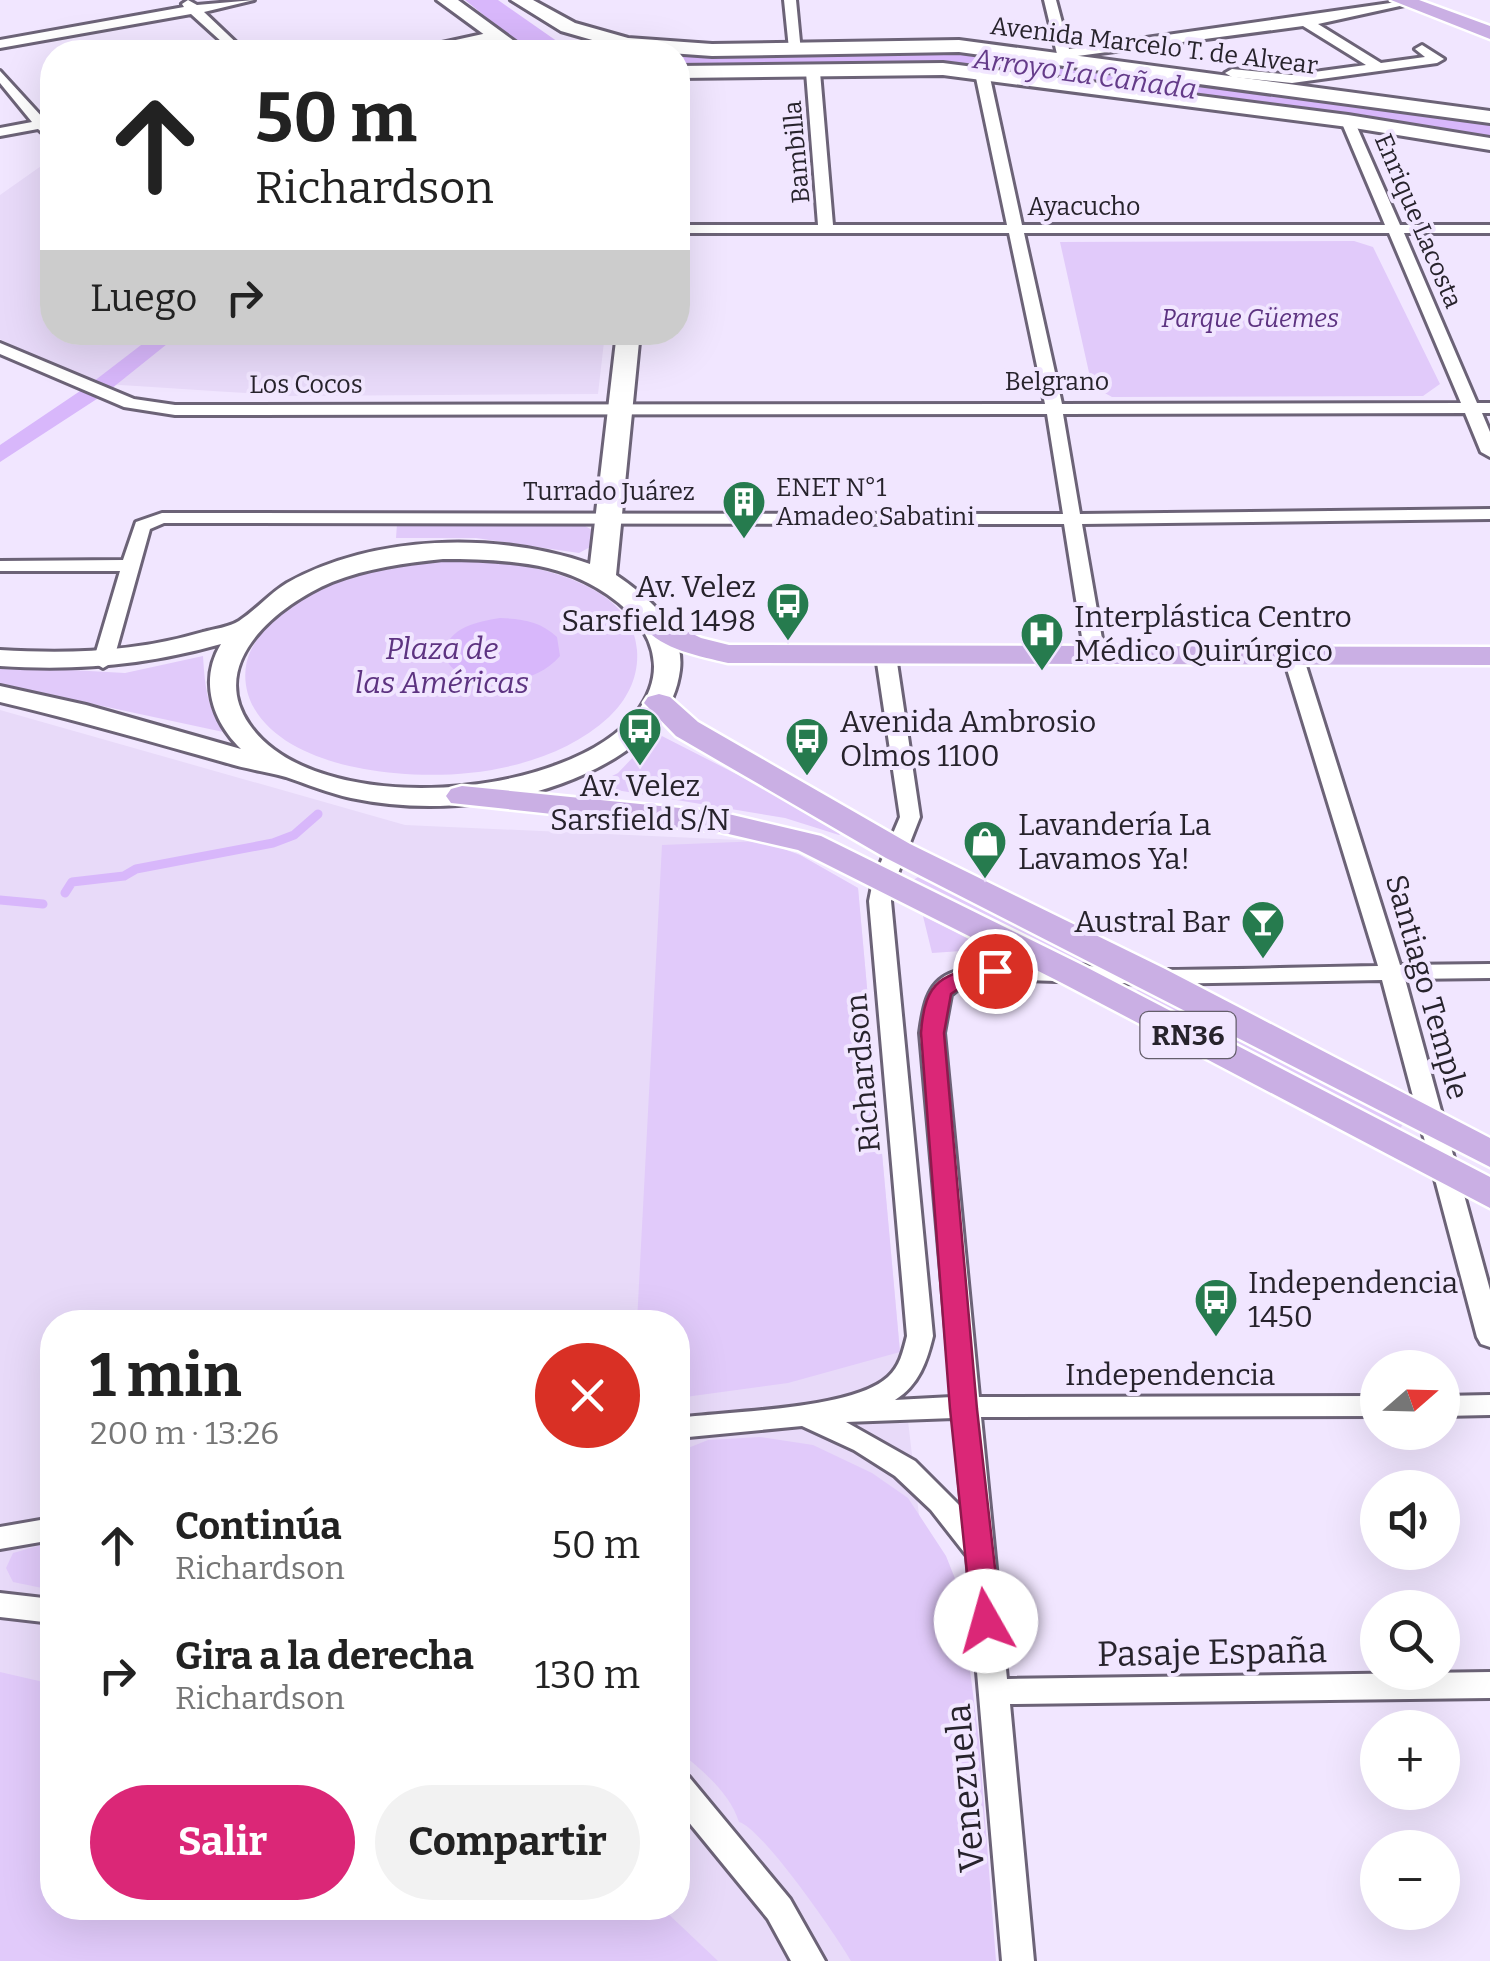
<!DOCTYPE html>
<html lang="es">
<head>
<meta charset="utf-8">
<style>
  body { margin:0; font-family:Bitter,serif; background:#f2f2f2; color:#222; height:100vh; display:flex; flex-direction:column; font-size:38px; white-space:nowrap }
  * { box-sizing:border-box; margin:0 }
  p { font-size:32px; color:#767676 }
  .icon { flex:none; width:55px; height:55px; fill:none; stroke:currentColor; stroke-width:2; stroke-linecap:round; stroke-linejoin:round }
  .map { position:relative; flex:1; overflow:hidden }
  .details { position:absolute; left:40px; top:1310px; width:650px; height:610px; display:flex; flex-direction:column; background:#fff; border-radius:40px; box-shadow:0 10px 40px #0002 }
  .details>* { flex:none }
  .top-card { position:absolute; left:40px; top:40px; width:650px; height:305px; border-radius:40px; box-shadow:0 10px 40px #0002; background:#fff; color:#222; overflow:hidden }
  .needle { width:65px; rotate:70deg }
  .buttons { position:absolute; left:1360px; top:1350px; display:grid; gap:20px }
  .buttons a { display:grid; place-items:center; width:100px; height:100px; border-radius:50%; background:#fff; box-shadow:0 10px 40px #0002; font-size:50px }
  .pin { position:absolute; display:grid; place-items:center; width:85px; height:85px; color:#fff; margin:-42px; border:5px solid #fff; border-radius:50%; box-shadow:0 2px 10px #0007 }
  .me { position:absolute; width:110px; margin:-55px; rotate:353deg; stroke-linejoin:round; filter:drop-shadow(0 0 8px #0008) }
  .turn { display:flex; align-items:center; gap:35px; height:210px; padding:0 50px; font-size:45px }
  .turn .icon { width:130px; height:130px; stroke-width:2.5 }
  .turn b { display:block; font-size:70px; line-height:85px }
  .then { display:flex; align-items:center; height:95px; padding:0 50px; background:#0003; gap:20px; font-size:38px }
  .round { display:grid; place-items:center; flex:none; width:105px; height:105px; border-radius:52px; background:#f2f2f2 }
  .headline { display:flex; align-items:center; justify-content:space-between; height:170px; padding:0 50px }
  h1 { font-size:60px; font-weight:700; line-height:75px }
  .action { display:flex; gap:20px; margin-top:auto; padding:20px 50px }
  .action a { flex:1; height:115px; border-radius:60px; background:#db2777; color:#fff; font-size:40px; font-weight:700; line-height:115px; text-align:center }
  .action a+a { background:#f2f2f2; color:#222 }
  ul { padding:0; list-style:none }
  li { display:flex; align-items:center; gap:30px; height:130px; padding:0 50px }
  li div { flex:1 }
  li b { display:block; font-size:38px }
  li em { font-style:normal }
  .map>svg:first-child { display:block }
  .built { fill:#e8daf9; fill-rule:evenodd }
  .green { fill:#e1cafa }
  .water { fill:#d8b7fb }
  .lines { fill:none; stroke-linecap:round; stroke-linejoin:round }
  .stream { stroke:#d8b7fb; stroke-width:9 }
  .canal { fill:#d8b7fb; fill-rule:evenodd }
  .street-casing { stroke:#6c6377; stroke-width:6 }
  .secondary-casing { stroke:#6c6377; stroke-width:6 }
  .primary-casing { stroke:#fff; stroke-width:5 }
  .street { fill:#fff; fill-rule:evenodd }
  .secondary { fill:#fff; fill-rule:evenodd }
  .primary { fill:#caafe4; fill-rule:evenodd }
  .route { fill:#db2777; stroke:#8e194d; stroke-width:2.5 }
  .labels { text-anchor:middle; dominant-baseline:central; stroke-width:8; stroke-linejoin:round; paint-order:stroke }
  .far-street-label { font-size:25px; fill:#27232c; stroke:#f1e6ff }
  .far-park-label { font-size:25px; font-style:italic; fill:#5d3381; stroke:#f1e6ff }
  .far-poi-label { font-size:25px; fill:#27232c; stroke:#f1e6ff; text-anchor:start }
  .far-water-label { font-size:28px; font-style:italic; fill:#643b89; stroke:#f1e6ff }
  .shield { fill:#f1e6ff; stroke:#645e6b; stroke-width:2.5 }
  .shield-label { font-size:28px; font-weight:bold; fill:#27232c }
  .poi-label { font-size:30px; fill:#27232c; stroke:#f1e6ff; text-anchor:start }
  .park-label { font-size:30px; font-style:italic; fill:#5d3381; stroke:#f1e6ff }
  .street-label { font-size:30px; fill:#27232c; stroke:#f1e6ff }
  .near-street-label { font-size:35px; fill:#27232c; stroke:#f1e6ff }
</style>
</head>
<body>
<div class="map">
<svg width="1490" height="1961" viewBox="0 0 1490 1961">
  <rect width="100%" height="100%" fill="#f1e6ff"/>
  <!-- built -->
  <path class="built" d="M 44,164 L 52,165 L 52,332 L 605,333 L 598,394 L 290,396 L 90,383 L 0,339 L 0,195 Z
    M 0,710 L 405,825 L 762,841 L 800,855 L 858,888 L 900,1352 L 971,1961 L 0,1961 ZM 52,1322 L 678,1322 L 678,1908 L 52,1908 Z"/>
  <!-- green -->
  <path class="green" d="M 1354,241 L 1373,247 L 1440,384 L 1423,396 L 1112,397 L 1092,386 L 1060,242 Z
    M 576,521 L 594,531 L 594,545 L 579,553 L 476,538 L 396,538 L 397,524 Z
    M 463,558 C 519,562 632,578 637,650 C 639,676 628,699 609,717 C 547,774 443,783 364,769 C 325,762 275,745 254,708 C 244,691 242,668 251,650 C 289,576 389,561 463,558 Z
    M 203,656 C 205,685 206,711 228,733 L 0,684 L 0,666 L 125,673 Z
    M 656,733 L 846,830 L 839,835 L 785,818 L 592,786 L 618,773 Z
    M 762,841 L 800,855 L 858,888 L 900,1352 L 788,1383 L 678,1398 L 678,1322 L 637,1322 L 662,845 Z
    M 926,872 L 1092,962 L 1086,969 L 907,884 Z
    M 923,916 L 991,949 L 932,953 Z
    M 1147,986 L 1404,1123 L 1398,1131 L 1131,993 Z
    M 760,1437 L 813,1445 L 872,1473 L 908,1498 L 946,1556 L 960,1591 L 979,1741 L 996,1961 L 851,1961 C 837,1936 761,1827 739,1822 C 729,1791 701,1770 678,1750 L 678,1452 L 708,1440 Z
    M 52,1542 L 52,1590 L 13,1582 L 6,1568 L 13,1553 Z
    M 0,1672 L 52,1684 L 52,1908 L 662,1908 L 718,1961 L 0,1961 Z"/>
  <!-- water -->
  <path class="water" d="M 465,0 L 498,0 L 561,44 L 603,52 L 540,52 L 511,37 Z
    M 948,51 L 1453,117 L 1490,124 L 1490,138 L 1364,115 L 963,64 L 678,68 L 678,55 Z
    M 500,618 C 522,619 540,621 557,637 L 560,656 C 535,687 460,698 443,653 C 450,627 476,622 500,618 Z"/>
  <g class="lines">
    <!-- stream -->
    <path class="stream" d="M 65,893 L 72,882 L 124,876 L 136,869 L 273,843 L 294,835 L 318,814
      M 0,900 L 43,904"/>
    <!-- canal -->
    <path class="canal" d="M 158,332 L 182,332 L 106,393 L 0,462 L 0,445 L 89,385 Z"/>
    <defs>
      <path id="street" d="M 188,0 L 197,5 L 254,0 L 204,12 L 246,52 L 233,52 L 191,14 L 0,48 L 0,40 L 184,7 L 182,4 Z
        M 784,0 L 796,0 L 801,52 L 789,49 Z
        M 1044,0 L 1056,0 L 1069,49 L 1411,0 L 1409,4 L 1318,24 L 1381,63 L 1425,57 L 1415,49 L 1422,45 L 1444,59 L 1437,63 L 1292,83 L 1232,77 L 1225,73 L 1232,69 L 1292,75 L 1366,65 L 1303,26 L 1070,57 L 1062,64 L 1055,60 L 1057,54 Z
        M 492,32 L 498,36 L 497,39 L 426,52 L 401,52 Z
        M 813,68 L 820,72 L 833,225 L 1007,225 L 975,73 L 982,69 L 989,73 L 1022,225 L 1385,225 L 1341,121 L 1353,118 L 1400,225 L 1490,225 L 1490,233 L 1404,233 L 1477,403 L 1490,403 L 1490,413 L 1482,413 L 1490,432 L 1490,457 L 1481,452 L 1465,413 L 1063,414 L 1080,514 L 1490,509 L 1490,519 L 1082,524 L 1105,656 L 1095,662 L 1085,656 L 1064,524 L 164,523 L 150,529 L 113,662 L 103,668 L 93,662 L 120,571 L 0,571 L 0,561 L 123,560 L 136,522 L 162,513 L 1063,514 L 1047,414 L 175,415 L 124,407 L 0,354 L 0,343 L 134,399 L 175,405 L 1045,404 L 1009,233 L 678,233 L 678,225 L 818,225 L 806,72 ZM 1024,233 L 1389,233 L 1461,403 L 1062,404 Z
        M 0,71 L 44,119 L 52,118 L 52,141 L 38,129 L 0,136 L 0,128 L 32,122 L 0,83 Z
        M 886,650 L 896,656 L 920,817 L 895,881 L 891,901 L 933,1336 C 927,1361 919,1385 895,1400 L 952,1397 L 920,1033 C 923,1011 926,984 949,974 C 1006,950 1094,970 1155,970 C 1230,970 1304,967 1378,966 L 1283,656 L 1286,652 L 1293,650 L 1303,656 L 1400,965 L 1490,964 L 1490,978 L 1405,979 L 1490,1290 L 1490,1347 L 1481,1344 L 1477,1337 L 1382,980 L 1153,984 L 994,979 L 963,985 L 951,995 L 944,1033 L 979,1397 L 1378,1396 L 1378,1416 L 981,1417 L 1007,1679 L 1490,1672 L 1490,1698 L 1010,1704 L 1034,1961 L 1002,1961 L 967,1556 L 931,1510 L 895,1476 L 854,1450 L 802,1426 L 678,1438 L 678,1418 C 728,1411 852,1410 888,1377 C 900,1366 903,1352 907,1336 L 869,901 L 873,881 L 900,817 L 876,656 ZM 954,1418 L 962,1508 L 915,1461 L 846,1422 Z
        M 1490,1395 L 1490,1415 L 1442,1416 L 1442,1396 Z
        M 52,1518 L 52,1540 L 0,1549 L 0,1527 Z
        M 0,1593 L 52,1599 L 52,1623 L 0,1617 Z
        M 678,1774 L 689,1777 L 790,1899 L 825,1961 L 791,1961 L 768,1919 L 678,1809 Z"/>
      <path id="secondary" d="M 437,0 L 458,0 L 529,52 L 508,52 Z
        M 511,0 L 533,0 L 575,23 L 628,38 L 712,44 L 959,40 L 1490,111 L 1490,123 L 959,52 L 712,56 L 627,50 L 561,31 Z
        M 943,63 L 1348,115 L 1490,138 L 1490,150 L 1348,127 L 943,75 L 678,78 L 678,66 Z
        M 617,332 L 640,332 L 616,575 C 648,597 685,627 680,670 C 675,710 649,737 615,758 C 539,804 437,816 351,798 C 328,793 307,784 286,777 C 268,772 246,769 227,763 C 152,742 77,720 0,702 L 0,686 L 86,705 L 241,749 C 212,721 199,680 221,644 C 147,665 77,671 0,666 L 0,650 C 69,654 136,652 203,632 C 214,629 230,627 239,621 C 256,610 269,594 287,583 C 375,534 497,532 590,564 ZM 443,559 C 478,559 514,560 548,568 C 611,583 689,643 637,712 C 570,800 315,821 249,724 C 206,661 280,604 332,582 C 367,568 406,563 443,559 Z"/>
      <path id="primary" d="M 1391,0 L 1419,0 L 1490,26 L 1490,39 Z
        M 658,617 L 701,638 L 729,645 L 1490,647 L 1490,665 L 728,663 C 700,656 662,650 643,626 L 648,620 Z
        M 659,694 L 670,697 L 698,722 L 910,844 L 1165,969 L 1490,1138 L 1490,1167 L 886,858 L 676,736 L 644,703 L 648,697 Z
        M 462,786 L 720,812 L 821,836 L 1086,967 L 1490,1177 L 1490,1208 L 1062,983 L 798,850 L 720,832 L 451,803 L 446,796 L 451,789 Z"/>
    </defs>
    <!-- street casing -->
    <use href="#street" class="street-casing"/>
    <!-- secondary casing -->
    <use href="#secondary" class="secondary-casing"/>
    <!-- primary casing -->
    <use href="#primary" class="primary-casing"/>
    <!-- street -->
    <use href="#street" class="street"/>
    <!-- secondary -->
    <use href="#secondary" class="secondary"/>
    <!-- primary -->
    <use href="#primary" class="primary"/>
  </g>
  <!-- route -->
  <path class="route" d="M 995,964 L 1003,966 L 1006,971 L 1003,976 L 964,985 L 951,994 L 944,1033 L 977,1409 L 1001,1621 L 997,1630 L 986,1633 L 976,1630 L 972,1621 L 950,1409 L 921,1033 C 925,976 945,974 995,964 Z"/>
  <!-- icons -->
  <defs>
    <symbol id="building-pin" viewBox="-11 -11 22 30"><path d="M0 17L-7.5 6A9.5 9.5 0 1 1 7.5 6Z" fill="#267b4e" stroke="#f1e6ff"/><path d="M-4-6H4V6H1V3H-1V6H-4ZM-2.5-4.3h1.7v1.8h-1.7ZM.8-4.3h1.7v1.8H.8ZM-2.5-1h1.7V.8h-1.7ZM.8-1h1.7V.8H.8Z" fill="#fff"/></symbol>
    <symbol id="bus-pin" viewBox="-11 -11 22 30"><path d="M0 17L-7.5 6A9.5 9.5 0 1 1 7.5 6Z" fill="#267b4e" stroke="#f1e6ff"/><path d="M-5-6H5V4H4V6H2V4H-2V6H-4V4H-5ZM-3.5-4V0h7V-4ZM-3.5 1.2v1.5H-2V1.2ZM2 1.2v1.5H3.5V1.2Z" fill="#fff"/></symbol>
    <symbol id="hospital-pin" viewBox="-11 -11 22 30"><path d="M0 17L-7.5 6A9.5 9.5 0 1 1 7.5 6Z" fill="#267b4e" stroke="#f1e6ff"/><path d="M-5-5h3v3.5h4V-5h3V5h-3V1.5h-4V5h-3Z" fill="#fff"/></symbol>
    <symbol id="shop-pin" viewBox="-11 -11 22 30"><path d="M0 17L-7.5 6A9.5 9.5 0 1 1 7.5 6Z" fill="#267b4e" stroke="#f1e6ff"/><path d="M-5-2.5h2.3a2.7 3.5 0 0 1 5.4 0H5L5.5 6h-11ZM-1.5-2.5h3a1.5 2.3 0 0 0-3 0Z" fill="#fff"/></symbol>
    <symbol id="bar-pin" viewBox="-11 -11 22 30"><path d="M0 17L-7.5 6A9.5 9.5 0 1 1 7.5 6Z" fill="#267b4e" stroke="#f1e6ff"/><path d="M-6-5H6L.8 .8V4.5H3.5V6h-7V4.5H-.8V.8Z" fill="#fff"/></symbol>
  </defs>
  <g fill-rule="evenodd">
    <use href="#building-pin" x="719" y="477" width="50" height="68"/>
    <use href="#bus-pin" x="763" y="579" width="50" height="68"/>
    <use href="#hospital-pin" x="1017" y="609" width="50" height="68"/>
    <use href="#bus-pin" x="615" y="704" width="50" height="68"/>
    <use href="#bus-pin" x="782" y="714" width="50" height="68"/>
    <use href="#shop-pin" x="960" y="817" width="50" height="68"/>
    <use href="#bar-pin" x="1238" y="897" width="50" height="68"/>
    <use href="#bus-pin" x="1191" y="1275" width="50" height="68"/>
  </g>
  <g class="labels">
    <!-- far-street labels -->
    <g class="far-street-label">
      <text transform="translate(1154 46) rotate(7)">Avenida Marcelo T. de Alvear</text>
      <text transform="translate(797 152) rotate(-95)">Bambilla</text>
      <text x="1084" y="207">Ayacucho</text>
      <text transform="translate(1418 221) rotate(67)">Enrique Lacosta</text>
      <text x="1057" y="382">Belgrano</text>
      <text x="306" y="385">Los Cocos</text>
      <text x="609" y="492">Turrado Juárez</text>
    </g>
    <!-- far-park labels -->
    <g class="far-park-label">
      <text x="1250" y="319">Parque Güemes</text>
    </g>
    <!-- far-poi labels -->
    <g class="far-poi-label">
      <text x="776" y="488">ENET N°1<tspan x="776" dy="29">Amadeo Sabatini</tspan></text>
    </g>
    <!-- far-water labels -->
    <g class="far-water-label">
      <text transform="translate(1085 74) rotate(8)">Arroyo La Cañada</text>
    </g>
    <!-- shield labels -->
    <rect class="shield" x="1140.5" y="1012" width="95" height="46" rx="8"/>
    <g class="shield-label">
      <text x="1188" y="1035">RN36</text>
    </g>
    <!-- poi labels -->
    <g class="poi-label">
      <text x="756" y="587" text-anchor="end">Av. Velez<tspan x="756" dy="34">Sarsfield 1498</tspan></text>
      <text x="1074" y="617">Interplástica Centro<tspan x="1074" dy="34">Médico Quirúrgico</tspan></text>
      <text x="840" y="722">Avenida Ambrosio<tspan x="840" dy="34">Olmos 1100</tspan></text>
      <text x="640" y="786" text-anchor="middle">Av. Velez<tspan x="640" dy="34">Sarsfield S/N</tspan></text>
      <text x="1018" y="825">Lavandería La<tspan x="1018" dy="34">Lavamos Ya!</tspan></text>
      <text x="1230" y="922" text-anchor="end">Austral Bar</text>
      <text x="1248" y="1283">Independencia<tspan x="1248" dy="34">1450</tspan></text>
    </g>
    <!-- park labels -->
    <g class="park-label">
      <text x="442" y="649">Plaza de<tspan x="442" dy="34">las Américas</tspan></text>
    </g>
    <!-- street labels -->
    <g class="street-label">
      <text transform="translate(1427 987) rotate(74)">Santiago Temple</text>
      <text transform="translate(863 1073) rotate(-95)">Richardson</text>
      <text x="1170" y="1375">Independencia</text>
    </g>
    <!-- near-street labels -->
    <g class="near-street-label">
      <text transform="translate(1212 1652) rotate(-1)">Pasaje España</text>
      <text transform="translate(965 1788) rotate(-95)">Venezuela</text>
    </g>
  </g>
</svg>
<div class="buttons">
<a><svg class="needle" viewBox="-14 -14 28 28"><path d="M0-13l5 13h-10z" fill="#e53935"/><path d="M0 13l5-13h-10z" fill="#767676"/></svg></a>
<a><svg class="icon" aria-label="sound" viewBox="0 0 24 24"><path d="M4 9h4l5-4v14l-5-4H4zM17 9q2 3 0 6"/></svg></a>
<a><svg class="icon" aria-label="search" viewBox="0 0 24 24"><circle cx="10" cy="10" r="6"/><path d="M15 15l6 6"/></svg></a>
<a>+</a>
<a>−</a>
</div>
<div class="pin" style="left:995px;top:971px;background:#d93025"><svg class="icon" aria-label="arrive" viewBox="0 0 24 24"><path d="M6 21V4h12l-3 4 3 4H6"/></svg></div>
<svg class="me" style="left:986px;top:1621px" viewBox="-20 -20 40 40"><circle r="19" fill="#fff"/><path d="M0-13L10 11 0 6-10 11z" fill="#db2777"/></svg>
<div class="top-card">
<div class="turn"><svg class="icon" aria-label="ahead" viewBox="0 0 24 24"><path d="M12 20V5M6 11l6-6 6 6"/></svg><div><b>50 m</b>Richardson</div></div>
<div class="then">Luego<svg class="icon" aria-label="right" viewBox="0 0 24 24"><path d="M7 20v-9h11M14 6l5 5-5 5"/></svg></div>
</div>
<section class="details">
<div class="headline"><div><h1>1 min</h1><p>200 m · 13:26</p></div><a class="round" style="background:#d93025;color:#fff"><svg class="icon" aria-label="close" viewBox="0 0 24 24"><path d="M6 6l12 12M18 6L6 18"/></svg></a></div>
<ul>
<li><svg class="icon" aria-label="ahead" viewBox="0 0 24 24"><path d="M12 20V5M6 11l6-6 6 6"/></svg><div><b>Continúa</b><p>Richardson</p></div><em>50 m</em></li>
<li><svg class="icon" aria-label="right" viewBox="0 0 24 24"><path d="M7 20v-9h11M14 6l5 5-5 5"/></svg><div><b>Gira a la derecha</b><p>Richardson</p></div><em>130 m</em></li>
</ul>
<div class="action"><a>Salir</a><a>Compartir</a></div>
</section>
</div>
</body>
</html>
